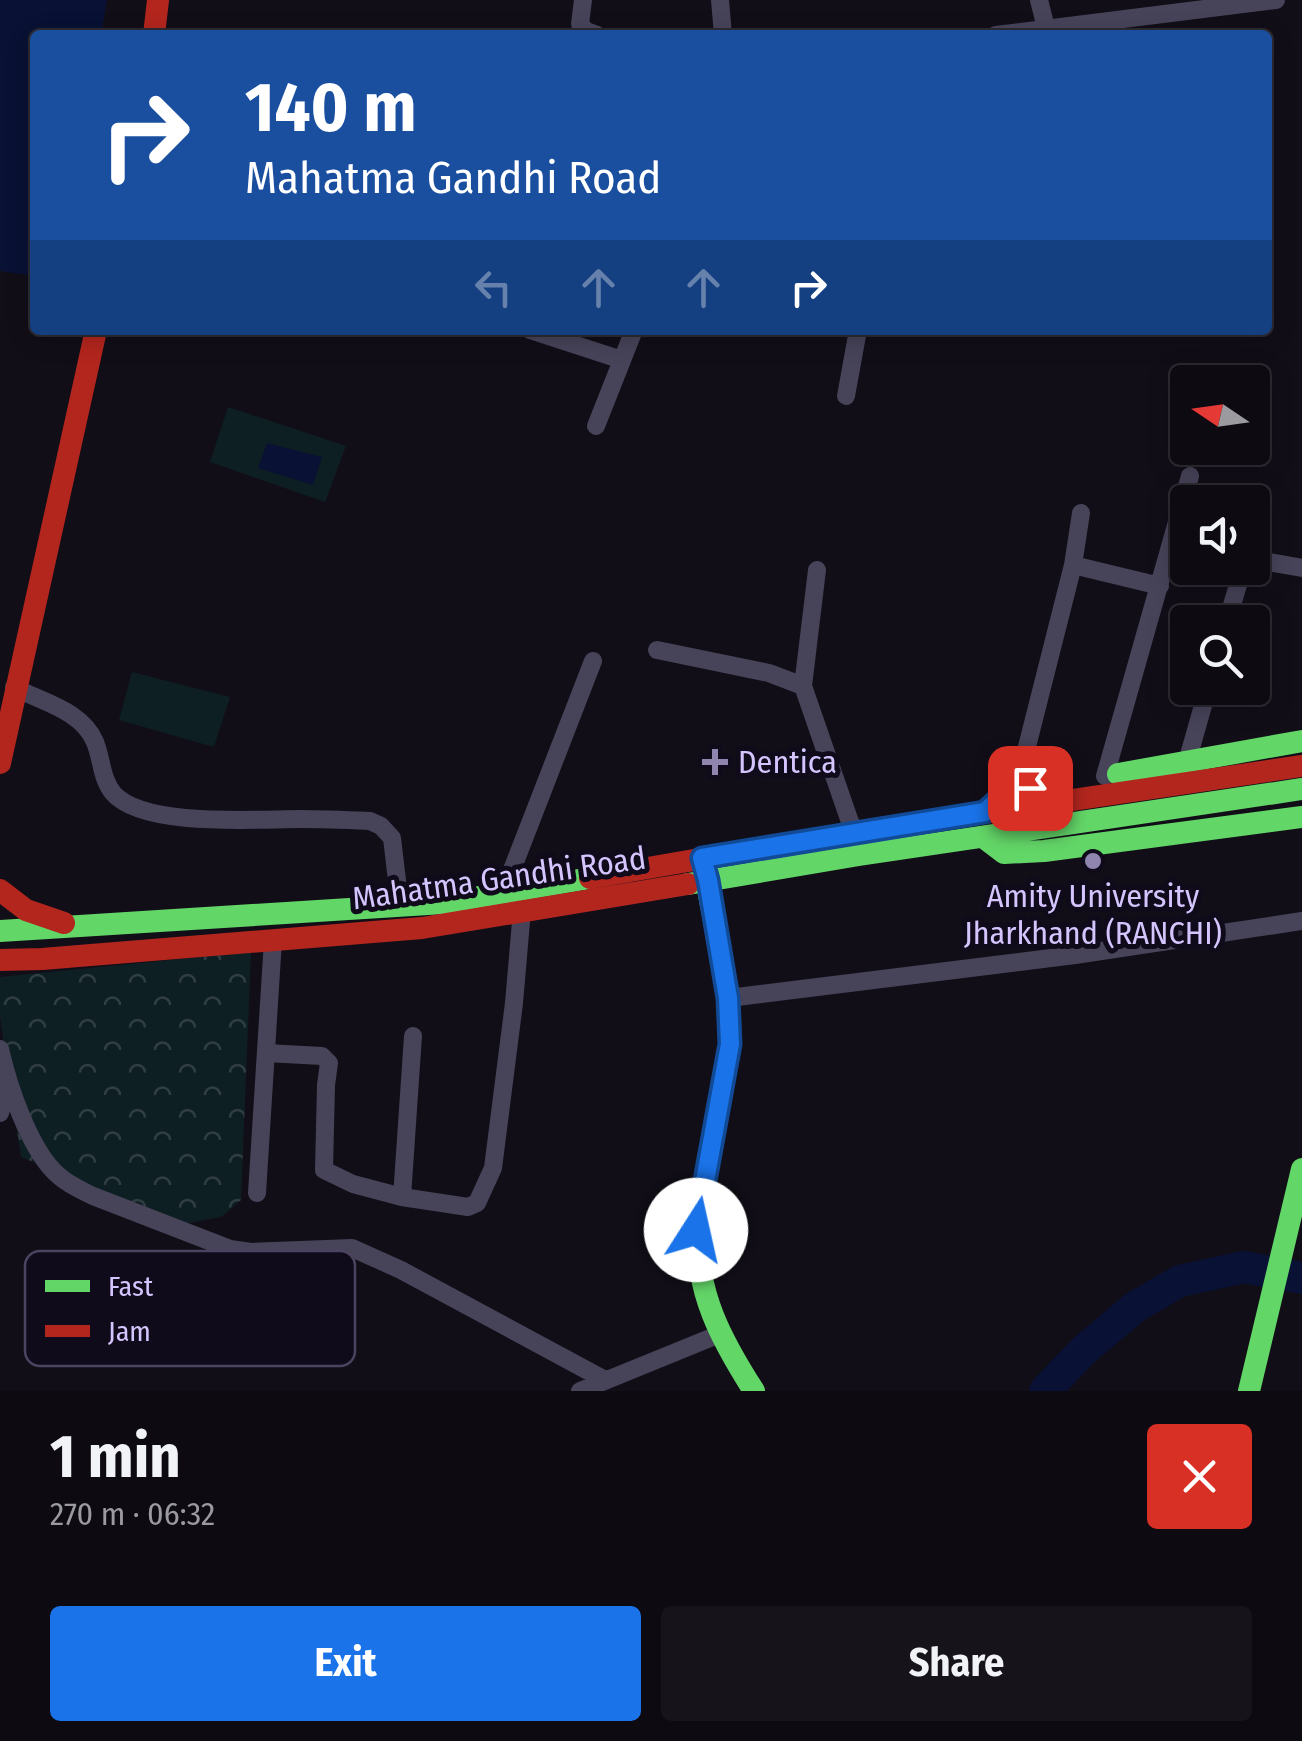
<!DOCTYPE html>
<html lang="en">
<head>
<meta charset="utf-8">
<style>
  body { margin:0; font-family:"Fira Sans Condensed",sans-serif; background:#16131b; color:#f1f3f6; height:100vh; display:flex; flex-direction:column; font-size:38px; white-space:nowrap }
  * { box-sizing:border-box; margin:0 }
  p { font-size:32px; color:#9a9a9f }
  .icon { flex:none; width:55px; height:55px; fill:none; stroke:currentColor; stroke-width:2; stroke-linecap:round; stroke-linejoin:round }
  .map { position:relative; height:1391px; overflow:hidden }
  .panel { display:flex; flex-direction:column; background:#0d0a12; flex:1 }
  .panel>* { flex:none }
  .guide { position:absolute; left:30px; top:30px; width:1242px; height:305px; border-radius:10px; box-shadow:0 5px 25px #0003,0 0 0 2px #2d2b32; background:#1a4fa0; color:#fff; overflow:hidden }
  .needle { width:65px; rotate:283deg }
  .buttons { position:absolute; left:1170px; top:365px; display:grid; gap:20px }
  .buttons a { display:grid; place-items:center; width:100px; height:100px; border-radius:10px; background:#0d0a12; box-shadow:0 5px 25px #0003,0 0 0 2px #2d2b32; font-size:50px }
  .pin { position:absolute; display:grid; place-items:center; width:85px; height:85px; color:#fff; margin:-42px; border-radius:20px; box-shadow:0 5px 15px #0006 }
  .me { position:absolute; width:110px; margin:-55px; rotate:10deg; stroke-linejoin:round; filter:drop-shadow(0 0 8px #0008) }
  .turn { display:flex; align-items:center; gap:35px; height:210px; padding:0 50px; font-size:45px }
  .turn .icon { width:130px; height:130px; stroke-width:2.5 }
  .turn b { display:block; font-size:70px; line-height:85px }
  .lanes { display:flex; align-items:center; height:95px; padding:0 50px; background:#0003; justify-content:center; gap:50px; direction:ltr }
  .lanes .off { opacity:.35 }
  .round { display:grid; place-items:center; flex:none; width:105px; height:105px; border-radius:10px; background:#16131b }
  .head { display:flex; align-items:center; justify-content:space-between; height:170px; padding:0 50px }
  h1 { font-size:60px; font-weight:700; line-height:75px }
  .primary-button { display:flex; gap:20px; margin-top:auto; padding:20px 50px }
  .primary-button a { flex:1; height:115px; border-radius:10px; background:#1a73e8; color:#fff; font-size:40px; font-weight:700; line-height:115px; text-align:center }
  .primary-button a+a { background:#16131b; color:#f1f3f6 }
  .map>svg:first-child { display:block }
  .green { fill:#0e1f23 }
  .forest { fill:url(#forest-crowns) }
  .water { fill:#091134 }
  .lines { fill:none; stroke-linecap:round; stroke-linejoin:round }
  .river { stroke:#091134; stroke-width:32 }
  .street { stroke:#474359; stroke-width:18 }
  .fast { stroke:#63d668; stroke-width:22 }
  .jam { stroke:#b3261e; stroke-width:22 }
  .route-casing { stroke:#114b97; stroke-width:25 }
  .route { stroke:#1a73e8; stroke-width:18 }
  .poi-dot { fill:#9085ae; stroke:#100b1b; stroke-width:4 }
  .labels { text-anchor:middle; dominant-baseline:central; stroke-width:10; stroke-linejoin:round; paint-order:stroke }
  .poi-label { font-size:32px; fill:#d5c5ff; stroke:#100b1b; text-anchor:start }
  .street-label { font-size:32px; fill:#d5c5ff; stroke:#100b1b }
  .key { fill:#100b1b; stroke:#4b435f; stroke-width:2.5 }
  .key-label { font-size:28px; fill:#d5c5ff }
</style>
</head>
<body>
<div class="map">
<svg width="1302" height="1391" viewBox="0 0 1302 1391">
  <defs>
    <pattern id="forest-crowns" width="20" height="18" patternUnits="userSpaceOnUse" patternTransform="scale(2.5)"><rect width="20" height="18" fill="#0e1f23"/><path d="M2 6a3 3 0 1 1 6 0M12 15a3 3 0 1 1 6 0" fill="none" stroke="#303e44"/></pattern>
  </defs>
  <rect width="100%" height="100%" fill="#110e18"/>
  <!-- green -->
  <path class="green" d="M 228,407 L 346,446 L 325,502 L 210,462 Z
    M 132,672 L 230,697 L 214,747 L 119,720 Z"/>
  <!-- forest -->
  <path class="forest" d="M 251,952 L 241,1200 L 221,1217 L 184,1224 L 21,1157 L 0,1017 L 0,977 Z"/>
  <!-- water -->
  <path class="water" d="M 0,0 L 107,0 L 101,35 L 35,35 L 35,276 L 0,271 Z
    M 267,443 L 322,457 L 313,485 L 258,468 Z"/>
  <g class="lines">
    <!-- river -->
    <path class="river" d="M 1045,1391 L 1083,1351 L 1135,1307 L 1180,1281 L 1244,1267 L 1302,1278"/>
    <!-- street -->
    <path class="street" d="M 583,0 L 580,24 L 586,31 L 597,35
      M 720,0 L 723,35
      M 1039,0 L 1046,28
      M 996,35 L 1276,0
      M 530,330 L 622,360
      M 846,396 L 858,330
      M 596,426 L 634,330
      M 1252,533 L 1259,509
      M 1252,559 L 1302,568
      M 1073,565 L 1160,586
      M 1227,622 L 1243,568
      M 657,650 L 769,673 L 803,686 L 850,822 L 856,832
      M 803,686 L 817,570
      M 14,687 C 41,702 82,710 95,742 C 102,759 101,778 113,793 C 143,828 257,819 301,819 C 324,819 347,820 370,821 L 381,826 L 392,838 L 400,906
      M 1187,762 L 1208,688
      M 1105,776 L 1190,476
      M 1015,794 L 1073,565 L 1081,513
      M 503,893 L 593,661
      M 729,998 L 1075,955 L 1302,921
      M 0,1049 C 8,1085 30,1152 59,1176 C 69,1185 81,1190 93,1196 L 230,1249 L 251,1252 L 352,1248 L 401,1270 L 605,1380
      M 266,1053 L 322,1056 L 329,1063 L 326,1085 L 324,1170 L 353,1184 L 402,1197 L 413,1036
      M 0,1113 L 9,1085
      M 257,1193 L 273,940
      M 402,1197 L 468,1207 L 477,1203 L 493,1168 L 514,1003 L 522,910
      M 580,1391 L 720,1334"/>
    <!-- fast -->
    <path class="fast" d="M 1118,774 L 1302,741
      M 983,837 L 1004,853 L 1044,851 L 1302,817
      M 703,864 L 729,998 L 730,1044 L 697,1230 C 697,1294 720,1338 754,1391
      M 688,884 L 859,855 L 1302,789
      M 0,931 L 444,903 L 590,878
      M 1249,1391 L 1302,1169"/>
    <!-- jam -->
    <path class="jam" d="M 154,35 L 158,0
      M 0,763 L 96,330
      M 590,878 L 856,832 L 1302,766
      M 0,890 L 26,910 L 64,923
      M 0,960 L 42,959 L 422,928 L 688,884"/>
  </g>
  <g class="lines">
    <defs>
      <path id="route" d="M 696,1230 L 730,1044 L 728,998 L 708,880 L 702,858 L 985,812 L 998,800 L 1030,788"/>
    </defs>
    <!-- route casing -->
    <use href="#route" class="route-casing"/>
    <!-- route -->
    <use href="#route" class="route"/>
  </g>
  <!-- markers -->
  <g class="poi-dot">
    <path d="M710 747h10v10h10v10h-10v10h-10v-10h-10v-10h10z"/>
    <circle cx="1093" cy="861" r="10"/>
  </g>
  <g class="labels">
    <!-- poi labels -->
    <g class="poi-label">
      <text x="738" y="762">Dentica</text>
      <text x="1093" y="896" text-anchor="middle">Amity University<tspan x="1093" dy="37">Jharkhand (RANCHI)</tspan></text>
    </g>
    <!-- street labels -->
    <g class="street-label">
      <text transform="translate(499 878) rotate(-8)">Mahatma Gandhi Road</text>
    </g>
  </g>
  <!-- legend -->
  <rect x="25" y="1251" width="330" height="115" rx="15" class="key"/>
  <rect x="45" y="1280" width="45" height="12" fill="#63d668"/>
  <rect x="45" y="1325" width="45" height="12" fill="#b3261e"/>
  <g class="key-label">
    <text x="108" y="1296">Fast</text>
    <text x="108" y="1341">Jam</text>
  </g>
</svg>
<div class="buttons">
<a><svg class="needle" viewBox="-14 -14 28 28"><path d="M0-13l5 13h-10z" fill="#e53935"/><path d="M0 13l5-13h-10z" fill="#9a9a9f"/></svg></a>
<a><svg class="icon" aria-label="sound" viewBox="0 0 24 24"><path d="M4 9h4l5-4v14l-5-4H4zM17 9q2 3 0 6"/></svg></a>
<a><svg class="icon" aria-label="search" viewBox="0 0 24 24"><circle cx="10" cy="10" r="6"/><path d="M15 15l6 6"/></svg></a>
</div>
<div class="pin" style="left:1030px;top:788px;background:#d93025"><svg class="icon" aria-label="arrive" viewBox="0 0 24 24"><path d="M6 21V4h12l-3 4 3 4H6"/></svg></div>
<svg class="me" style="left:696px;top:1230px" viewBox="-20 -20 40 40"><circle r="19" fill="#fff"/><path d="M0-13L10 11 0 6-10 11z" fill="#1a73e8"/></svg>
<div class="guide">
<div class="turn"><svg class="icon" aria-label="right" viewBox="0 0 24 24"><path d="M7 20v-9h11M14 6l5 5-5 5"/></svg><div><b>140 m</b>Mahatma Gandhi Road</div></div>
<div class="lanes"><svg class="icon off" aria-label="left" viewBox="0 0 24 24"><path d="M17 20v-9H6M10 6l-5 5 5 5"/></svg><svg class="icon off" aria-label="ahead" viewBox="0 0 24 24"><path d="M12 20V5M6 11l6-6 6 6"/></svg><svg class="icon off" aria-label="ahead" viewBox="0 0 24 24"><path d="M12 20V5M6 11l6-6 6 6"/></svg><svg class="icon" aria-label="right" viewBox="0 0 24 24"><path d="M7 20v-9h11M14 6l5 5-5 5"/></svg></div>
</div>
</div>
<section class="panel">
<div class="head"><div><h1>1 min</h1><p>270 m · 06:32</p></div><a class="round" style="background:#d93025;color:#fff"><svg class="icon" aria-label="close" viewBox="0 0 24 24"><path d="M6 6l12 12M18 6L6 18"/></svg></a></div>
<div class="primary-button"><a>Exit</a><a>Share</a></div>
</section>
</body>
</html>
